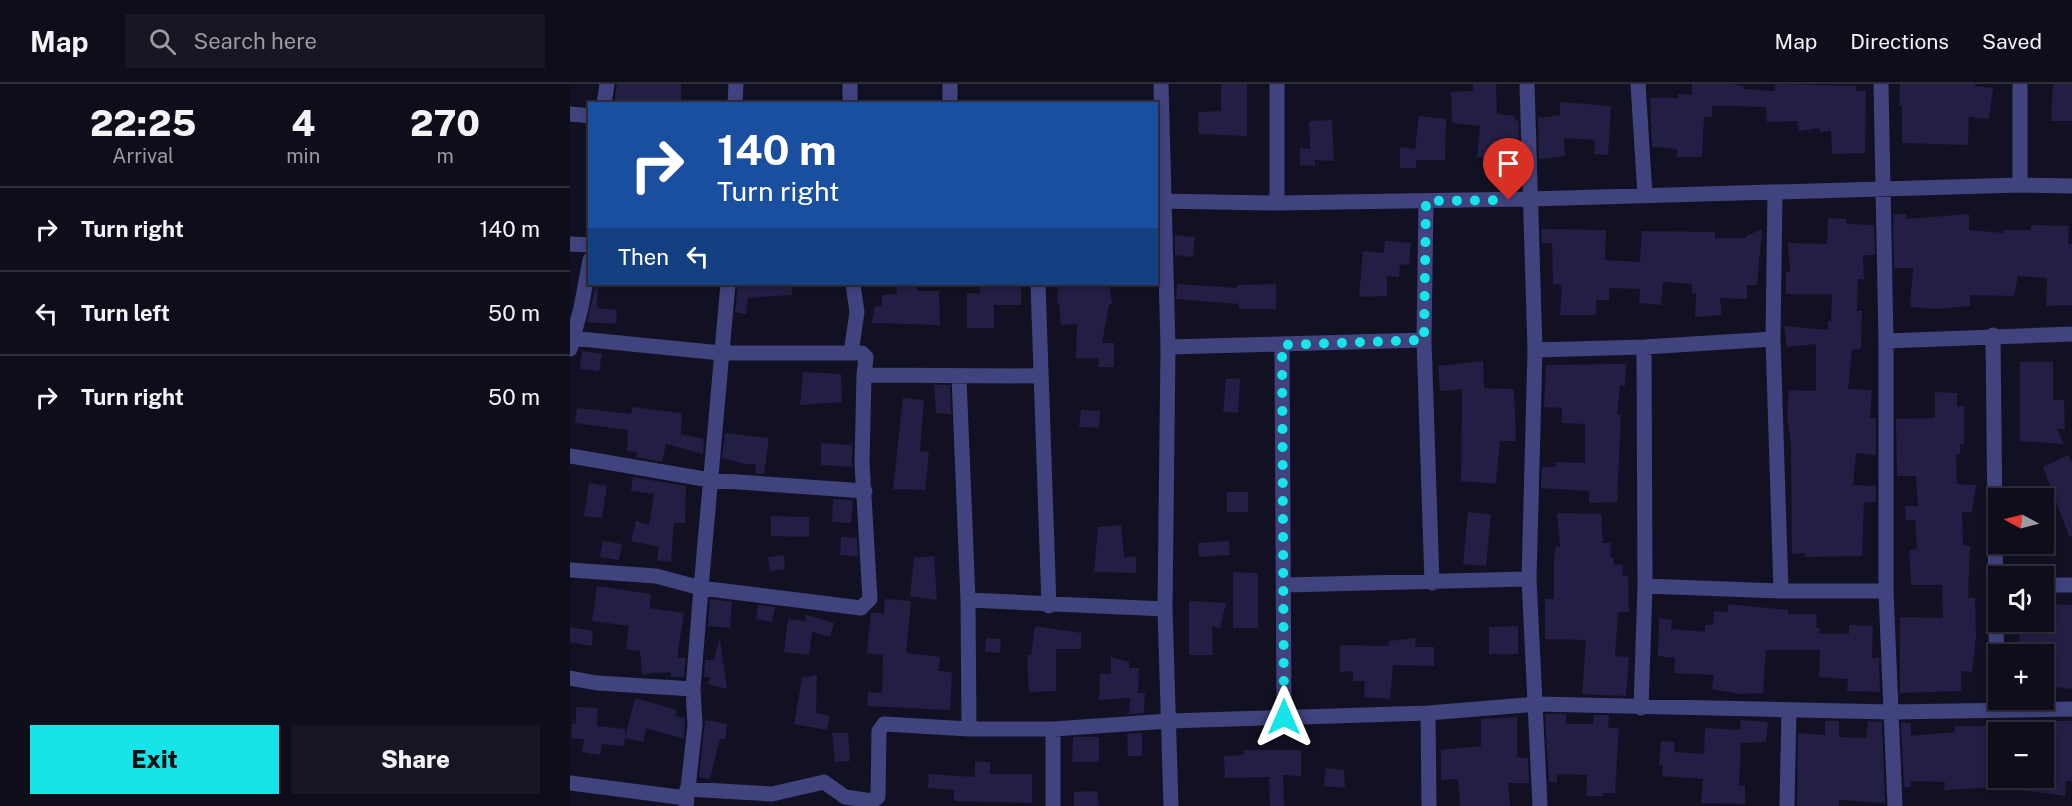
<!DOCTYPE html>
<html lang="en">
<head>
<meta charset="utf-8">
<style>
  body { margin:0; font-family:"Public Sans",sans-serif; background:#171623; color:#f1f3f6; height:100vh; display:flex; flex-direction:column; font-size:22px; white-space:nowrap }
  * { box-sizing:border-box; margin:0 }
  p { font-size:20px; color:#9b9ca2 }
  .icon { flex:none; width:33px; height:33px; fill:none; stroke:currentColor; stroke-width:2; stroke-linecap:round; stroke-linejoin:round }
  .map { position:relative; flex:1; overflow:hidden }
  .panel { display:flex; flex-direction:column; background:#0e0d1a; width:570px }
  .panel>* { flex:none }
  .banner { position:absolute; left:18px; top:18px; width:570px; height:183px; border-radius:0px; box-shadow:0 3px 9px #0003,0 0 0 2px #2e2d39; background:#1a4fa0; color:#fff; overflow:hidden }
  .needle { width:39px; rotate:277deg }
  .tools { position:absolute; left:1418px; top:404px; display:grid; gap:12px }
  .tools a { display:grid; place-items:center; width:66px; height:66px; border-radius:0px; background:#0e0d1a; box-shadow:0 3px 9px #0003,0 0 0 2px #2e2d39; font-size:30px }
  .pin { position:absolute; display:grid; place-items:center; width:51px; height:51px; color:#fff; margin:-62px -26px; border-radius:50% 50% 50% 0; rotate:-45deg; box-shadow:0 0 6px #0007 }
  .pin .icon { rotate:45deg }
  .me { position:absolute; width:66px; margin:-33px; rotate:0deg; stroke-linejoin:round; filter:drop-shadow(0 0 4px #0008) }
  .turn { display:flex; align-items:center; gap:21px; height:126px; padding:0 30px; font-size:27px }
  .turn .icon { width:78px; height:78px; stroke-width:2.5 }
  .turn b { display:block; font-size:42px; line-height:51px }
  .then { display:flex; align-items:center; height:57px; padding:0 30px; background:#0003; gap:12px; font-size:22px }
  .eta { display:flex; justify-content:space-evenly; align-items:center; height:102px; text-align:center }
  .eta b { font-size:36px; font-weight:800; line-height:42px }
  .button { display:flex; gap:12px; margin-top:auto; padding:12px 30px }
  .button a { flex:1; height:69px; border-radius:0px; background:#15e5e9; color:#111; font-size:24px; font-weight:800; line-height:69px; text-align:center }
  .button a+a { background:#171623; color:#f1f3f6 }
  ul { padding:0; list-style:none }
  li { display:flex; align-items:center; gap:18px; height:84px; padding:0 30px; border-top:2px solid #2e2d39 }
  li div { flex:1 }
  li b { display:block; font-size:22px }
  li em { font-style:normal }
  header { display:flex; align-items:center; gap:36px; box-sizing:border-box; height:84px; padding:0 30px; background:#0e0d1a; border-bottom:2px solid #2e2d39 }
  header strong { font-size:28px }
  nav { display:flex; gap:33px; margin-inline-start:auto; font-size:21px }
  .search { width:420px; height:54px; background:#171623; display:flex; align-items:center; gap:15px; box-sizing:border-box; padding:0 21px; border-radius:0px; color:#9b9ca2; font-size:22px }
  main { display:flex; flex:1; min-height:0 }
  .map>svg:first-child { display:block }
  .building { fill:#231e43 }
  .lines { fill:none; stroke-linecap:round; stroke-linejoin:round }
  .minor { stroke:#40437e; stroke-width:15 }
  .tertiary { stroke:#40437e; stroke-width:15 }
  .route { stroke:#15e5e9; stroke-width:10; stroke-dasharray:0 18 }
</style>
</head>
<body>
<header>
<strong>Map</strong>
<div class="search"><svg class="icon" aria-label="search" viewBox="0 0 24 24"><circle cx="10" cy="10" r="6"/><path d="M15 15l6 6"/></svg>Search here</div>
<nav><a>Map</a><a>Directions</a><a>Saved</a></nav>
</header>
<main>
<section class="panel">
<div class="eta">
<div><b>22:25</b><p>Arrival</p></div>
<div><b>4</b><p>min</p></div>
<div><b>270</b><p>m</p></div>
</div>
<ul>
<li><svg class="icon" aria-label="right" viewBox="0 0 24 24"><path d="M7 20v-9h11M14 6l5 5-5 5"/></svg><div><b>Turn right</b></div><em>140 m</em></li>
<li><svg class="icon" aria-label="left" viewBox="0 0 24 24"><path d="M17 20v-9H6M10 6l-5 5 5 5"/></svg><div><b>Turn left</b></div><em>50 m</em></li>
<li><svg class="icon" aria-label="right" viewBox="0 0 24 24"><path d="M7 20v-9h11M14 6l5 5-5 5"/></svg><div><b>Turn right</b></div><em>50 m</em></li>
</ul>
<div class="button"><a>Exit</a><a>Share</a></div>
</section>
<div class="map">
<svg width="1502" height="722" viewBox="0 0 1502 722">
  <rect width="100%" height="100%" fill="#121123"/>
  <!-- building -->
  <path class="building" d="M 47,0 L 111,0 L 111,18 L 44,18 Z
    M 651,0 L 677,0 L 677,52 L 629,50 L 628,28 L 651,27 Z
    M 903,0 L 926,0 L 927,30 L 945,32 L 945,37 L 948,36 L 950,77 L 907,73 L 910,42 L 882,39 L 881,8 L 903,7 Z
    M 1122,0 L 1161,0 L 1173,2 L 1173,5 L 1205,7 L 1204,0 L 1286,2 L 1286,7 L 1296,7 L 1295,69 L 1262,70 L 1261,47 L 1250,48 L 1249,44 L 1229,47 L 1227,37 L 1197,38 L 1196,23 L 1161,22 L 1142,22 L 1142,33 L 1134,33 L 1132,73 L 1107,73 L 1107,65 L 1082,63 L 1080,14 L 1108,14 L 1108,10 L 1122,11 Z
    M 1330,0 L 1405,0 L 1405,2 L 1423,4 L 1419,35 L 1399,33 L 1398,61 L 1332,59 L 1332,21 L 1329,21 Z
    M 1483,0 L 1502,0 L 1502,37 L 1481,37 Z
    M 990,18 L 1041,22 L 1038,71 L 1024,70 L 1025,56 L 994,54 L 995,72 L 969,75 L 968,34 L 990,31 Z
    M 849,32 L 876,35 L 875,76 L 846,76 L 846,84 L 830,84 L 830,63 L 845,65 Z
    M 762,36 L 764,77 L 745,76 L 745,82 L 730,81 L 730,64 L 740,65 L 739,37 Z
    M 1323,130 L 1336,130 L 1336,135 L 1399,130 L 1399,146 L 1434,149 L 1434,146 L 1461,146 L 1461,141 L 1499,142 L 1498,160 L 1502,160 L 1502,221 L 1476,222 L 1477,194 L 1448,192 L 1444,212 L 1400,211 L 1400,222 L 1366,225 L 1340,223 L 1343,184 L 1324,184 Z
    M 1258,134 L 1276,135 L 1276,140 L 1304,141 L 1305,171 L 1293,171 L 1294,195 L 1288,195 L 1287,227 L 1292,227 L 1291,261 L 1290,265 L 1282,265 L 1278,305 L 1302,306 L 1300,334 L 1306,334 L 1306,371 L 1286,369 L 1283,401 L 1306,402 L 1306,418 L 1294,418 L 1292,472 L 1235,473 L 1235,469 L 1222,470 L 1221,361 L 1217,331 L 1219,306 L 1246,307 L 1246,260 L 1217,263 L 1214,242 L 1258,246 L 1258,237 L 1261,237 L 1262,210 L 1216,210 L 1216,188 L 1220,188 L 1218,159 L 1257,160 Z
    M 971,145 L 1036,146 L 1035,176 L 1070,178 L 1072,147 L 1145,148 L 1145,154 L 1176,154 L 1176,152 L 1192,145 L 1187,201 L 1177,201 L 1177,215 L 1150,214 L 1152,231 L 1125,233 L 1126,209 L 1122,209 L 1122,200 L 1093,198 L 1091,221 L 1069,219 L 1070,205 L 1039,204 L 1039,216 L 1026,216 L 1026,231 L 990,231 L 992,201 L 983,200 L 982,159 L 972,159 Z
    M 605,151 L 625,153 L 623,173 L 605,171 Z
    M 815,157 L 841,159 L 839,181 L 830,180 L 829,193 L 817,192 L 817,212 L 789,213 L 793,167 L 814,169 Z
    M 26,200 L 28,200 L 27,224 L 47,226 L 46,240 L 17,238 Z
    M 168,200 L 222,200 L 222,211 L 178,214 L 176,230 L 165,228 Z
    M 326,200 L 347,200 L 347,207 L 369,207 L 370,241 L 302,239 L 305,222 L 312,223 L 312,211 L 327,210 Z
    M 410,200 L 451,200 L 451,221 L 424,221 L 424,244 L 397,244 L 397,209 L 410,210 Z
    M 488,200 L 539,200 L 542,220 L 539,221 L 532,259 L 544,259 L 544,283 L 528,283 L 529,274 L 506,274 L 507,240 L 491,241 L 489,219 L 487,219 Z
    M 607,200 L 667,204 L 667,201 L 706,200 L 706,225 L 669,225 L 669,220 L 606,215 Z
    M 12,267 L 32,270 L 29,287 L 10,285 Z
    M 913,277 L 914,304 L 944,305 L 946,357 L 930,357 L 926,400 L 891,397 L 892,305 L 870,307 L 868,282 Z
    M 1450,278 L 1483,278 L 1483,316 L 1494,316 L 1495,345 L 1487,345 L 1494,360 L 1450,357 Z
    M 1039,280 L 1056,280 L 1055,302 L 1050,302 L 1047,330 L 1051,331 L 1047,418 L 1019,419 L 1019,407 L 971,404 L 972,383 L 986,383 L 986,378 L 1015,379 L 1015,340 L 992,339 L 992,324 L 974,323 L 976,281 Z
    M 233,288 L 271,290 L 272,318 L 230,321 Z
    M 670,294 L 668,329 L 653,328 L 656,295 Z
    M 364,301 L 380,301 L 381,330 L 366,329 Z
    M 1365,308 L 1387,309 L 1387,322 L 1394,322 L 1394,360 L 1390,360 L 1390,370 L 1386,370 L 1387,400 L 1406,401 L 1402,428 L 1392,428 L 1393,461 L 1400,462 L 1398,514 L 1405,514 L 1406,553 L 1402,588 L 1391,587 L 1391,607 L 1330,609 L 1330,533 L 1373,534 L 1372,501 L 1341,501 L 1339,466 L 1347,465 L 1345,436 L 1336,436 L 1335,422 L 1348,422 L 1346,392 L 1327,392 L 1326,335 L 1365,334 Z
    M 333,314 L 354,316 L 350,367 L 359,368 L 355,406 L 323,405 Z
    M 62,323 L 112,329 L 111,350 L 134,355 L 133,370 L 96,360 L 92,378 L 66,373 L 67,368 L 57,367 L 58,346 L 5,339 L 7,324 L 61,330 Z
    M 511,326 L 530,327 L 529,344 L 509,343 Z
    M 155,349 L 199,354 L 194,390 L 186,390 L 185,380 L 175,380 L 152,374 Z
    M 282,354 L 282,383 L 251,381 L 251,359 L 281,361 Z
    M 1498,371 L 1502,379 L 1502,452 L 1499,452 L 1473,383 Z
    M 63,393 L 116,402 L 115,439 L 104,439 L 101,478 L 87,476 L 89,463 L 61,457 L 66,437 L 79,441 L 84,410 L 61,407 Z
    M 19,399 L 37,402 L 32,434 L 14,432 Z
    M 657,408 L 678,408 L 678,428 L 657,428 Z
    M 263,415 L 283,416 L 281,439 L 262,438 Z
    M 898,428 L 921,431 L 916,482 L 893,480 Z
    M 987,429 L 1031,430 L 1033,459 L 1041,459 L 1040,473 L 1043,473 L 1044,481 L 1052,480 L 1053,492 L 1058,492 L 1059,528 L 1048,528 L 1045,572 L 1059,573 L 1056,612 L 1012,610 L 1016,556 L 975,555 L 975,515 L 984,515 L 984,473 L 986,463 L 990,463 Z
    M 201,432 L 239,433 L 239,453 L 201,452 Z
    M 551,441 L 554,473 L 566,472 L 566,489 L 524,488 L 528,443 Z
    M 271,453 L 287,454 L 288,473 L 270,471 Z
    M 33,457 L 52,460 L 49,476 L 30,473 Z
    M 659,457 L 660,471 L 629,473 L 628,459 Z
    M 214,471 L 215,485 L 200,487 L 198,473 Z
    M 364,472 L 367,516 L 340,512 L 344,474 Z
    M 663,488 L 688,489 L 688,544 L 663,544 Z
    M 27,502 L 81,510 L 80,524 L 114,529 L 107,574 L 116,574 L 114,593 L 101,593 L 101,588 L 72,590 L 70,567 L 56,565 L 59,542 L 22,537 Z
    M 140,515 L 162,518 L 160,544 L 138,542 Z
    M 315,515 L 341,517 L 336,569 L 370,573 L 368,587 L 382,588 L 380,626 L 297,622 L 298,608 L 312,609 L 313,571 L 297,569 L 301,528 L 314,530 Z
    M 619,517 L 656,519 L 650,544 L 642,543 L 643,571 L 619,571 Z
    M 1158,520 L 1218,526 L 1218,530 L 1247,530 L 1246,544 L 1250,544 L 1249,550 L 1279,550 L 1279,541 L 1303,542 L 1302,574 L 1309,574 L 1310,608 L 1277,607 L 1278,595 L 1249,593 L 1250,566 L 1196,566 L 1193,609 L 1170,610 L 1142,605 L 1144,591 L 1104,589 L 1105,574 L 1088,572 L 1089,534 L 1102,536 L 1101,545 L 1135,548 L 1135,541 L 1143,541 L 1144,527 L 1158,528 Z
    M 1484,520 L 1502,521 L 1502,605 L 1485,603 L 1486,595 L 1473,594 L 1473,570 L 1448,570 L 1450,544 L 1455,544 L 1455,537 L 1483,537 Z
    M 188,521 L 205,523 L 202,538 L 186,535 Z
    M 236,531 L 264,539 L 260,553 L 242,548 L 239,571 L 214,568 L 218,535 L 235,537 Z
    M 465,542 L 511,549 L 511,565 L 486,565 L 486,607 L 459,608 L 457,571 L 461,571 Z
    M 948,542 L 948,570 L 919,570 L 919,543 Z
    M 0,543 L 23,547 L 22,562 L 0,558 Z
    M 416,554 L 431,555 L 430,569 L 415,568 Z
    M 846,554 L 845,563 L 864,563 L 864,582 L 823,581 L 820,615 L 794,613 L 795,597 L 783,597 L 783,587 L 770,588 L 770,561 L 819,562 L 819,557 Z
    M 149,556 L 150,556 L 157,605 L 138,600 L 140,593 L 134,593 L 135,576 L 144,576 Z
    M 541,573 L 559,578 L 559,584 L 569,584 L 568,609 L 575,609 L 574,629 L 559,630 L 560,614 L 529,616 L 530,590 L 541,590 Z
    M 247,591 L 246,629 L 260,632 L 257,646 L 224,640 L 232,594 Z
    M 65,614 L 107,626 L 105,632 L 115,634 L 114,655 L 76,644 L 73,658 L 55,654 L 54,662 L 32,660 L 30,671 L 12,668 L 14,655 L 1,654 L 2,639 L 6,640 L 6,623 L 28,624 L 27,642 L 55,645 L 55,653 Z
    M 975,630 L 996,630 L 996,640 L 1023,640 L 1024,631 L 1039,631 L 1038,644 L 1049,644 L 1045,709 L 1033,709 L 1033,712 L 1016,712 L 1017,691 L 987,690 L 987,698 L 979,698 Z
    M 947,633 L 947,673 L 958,674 L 959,699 L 938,699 L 940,722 L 890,722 L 888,695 L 871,696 L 871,666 L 911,662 L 911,635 Z
    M 135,636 L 157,640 L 155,655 L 150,655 L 140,695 L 129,693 Z
    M 1171,636 L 1198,638 L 1196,658 L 1171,659 L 1169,702 L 1175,702 L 1175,720 L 1131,719 L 1133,695 L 1092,692 L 1093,681 L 1089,681 L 1091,657 L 1105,658 L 1104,668 L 1134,670 L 1135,644 L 1170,646 Z
    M 1255,637 L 1269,637 L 1269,653 L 1296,654 L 1298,637 L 1312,638 L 1315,719 L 1269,716 L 1269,722 L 1227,722 L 1228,649 L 1255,651 Z
    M 1473,637 L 1502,637 L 1502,697 L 1496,697 L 1495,712 L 1428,703 L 1374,706 L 1375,698 L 1341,697 L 1341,703 L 1334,703 L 1331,638 L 1341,639 L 1341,652 L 1385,648 L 1385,642 L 1428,642 L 1428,693 L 1473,693 Z
    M 262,649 L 278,649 L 280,677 L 265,678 Z
    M 572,649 L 572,672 L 558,672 L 557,650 Z
    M 503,653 L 529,653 L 529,678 L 502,678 Z
    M 674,666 L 731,666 L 731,692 L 713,691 L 714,722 L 700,722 L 699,693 L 655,694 L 654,672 L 674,671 Z
    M 405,678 L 420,678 L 420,690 L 462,690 L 462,719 L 384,717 L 384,706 L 358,704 L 359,690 L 405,693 Z
    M 756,684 L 774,686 L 775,704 L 754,702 Z
    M 504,708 L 527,707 L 529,722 L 504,722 Z"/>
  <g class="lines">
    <!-- minor -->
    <path class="minor" d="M 280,0 L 280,20
      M 380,0 L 380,20
      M 707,0 L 707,119
      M 957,0 L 965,266 L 959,495 L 970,722
      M 1068,0 L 1075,111
      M 1311,0 L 1316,257 L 1316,507 L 1325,722
      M 34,20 L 37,0
      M 165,20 L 166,0
      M 0,30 L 20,32
      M 1450,101 L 1450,0
      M 1205,109 L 1203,255 L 1211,507
      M 586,117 L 707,119 L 960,115 L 1450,101 L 1502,102
      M 856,117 L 854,256 L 862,499
      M 0,160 L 20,161
      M 468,200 L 479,522
      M 1423,251 L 1427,626
      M 0,254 L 151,269 L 292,269 L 296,273 L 294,291 L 469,292
      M 1316,257 L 1502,250
      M 712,261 L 714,633
      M 598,263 L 854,256
      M 0,265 L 11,224 L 20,176
      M 965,266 L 1074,263 L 1203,255
      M 281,269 L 287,228 L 283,200
      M 389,293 L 398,516 L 399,645
      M 0,372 L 140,396 L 295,407
      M 0,486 L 86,492 L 131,504 L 291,524 L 300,515 L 292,379 L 294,291
      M 715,501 L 959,495
      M 1473,501 L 1502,501
      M 1075,502 L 1211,507 L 1316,507
      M 398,516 L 595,525
      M 0,594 L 27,599 L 123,605
      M 1071,624 L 1075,502 L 1074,263
      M 858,629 L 859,722
      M 483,645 L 483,722
      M 0,699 L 116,714
      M 117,705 L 202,710 L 254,698 L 275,713 L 303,717 L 308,713 L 309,647 L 314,640 L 399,645 L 483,645 L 599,637 L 858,629 L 967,620 L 1321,628 L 1502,625
      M 116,722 L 125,641 L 123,605 L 131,504 L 158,200
      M 1217,722 L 1219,626"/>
    <!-- tertiary -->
    <path class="tertiary" d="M 591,0 L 598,263 L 595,525 L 601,722"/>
  </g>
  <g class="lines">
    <!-- route -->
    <path class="route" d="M 714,633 L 712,261 L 854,256 L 856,117 L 939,116"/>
  </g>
</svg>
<div class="tools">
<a><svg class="needle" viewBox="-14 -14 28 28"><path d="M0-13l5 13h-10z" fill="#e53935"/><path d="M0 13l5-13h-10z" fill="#9b9ca2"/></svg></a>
<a><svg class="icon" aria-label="sound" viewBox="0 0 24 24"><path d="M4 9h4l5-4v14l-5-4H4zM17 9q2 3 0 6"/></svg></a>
<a>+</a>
<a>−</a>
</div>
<div class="pin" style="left:939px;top:116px;background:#d93025"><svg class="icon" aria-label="arrive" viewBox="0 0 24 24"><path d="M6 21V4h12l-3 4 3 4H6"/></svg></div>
<svg class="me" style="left:714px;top:633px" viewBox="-20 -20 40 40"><path d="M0-17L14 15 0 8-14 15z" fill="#15e5e9" stroke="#fff" stroke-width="4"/></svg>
<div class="banner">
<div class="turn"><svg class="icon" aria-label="right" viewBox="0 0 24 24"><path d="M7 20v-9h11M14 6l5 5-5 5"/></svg><div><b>140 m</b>Turn right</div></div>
<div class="then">Then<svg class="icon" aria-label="left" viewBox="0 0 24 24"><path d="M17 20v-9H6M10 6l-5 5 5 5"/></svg></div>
</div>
</div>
</main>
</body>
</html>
